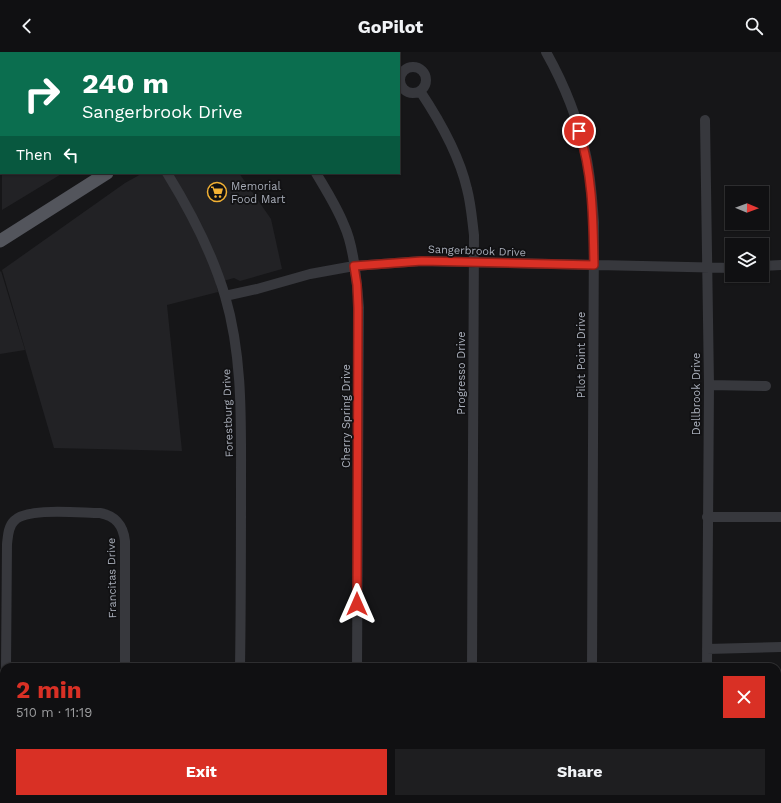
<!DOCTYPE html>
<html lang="en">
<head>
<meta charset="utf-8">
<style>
  body { margin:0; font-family:"Work Sans",sans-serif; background:#1e1e20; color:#f1f3f6; height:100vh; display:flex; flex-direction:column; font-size:15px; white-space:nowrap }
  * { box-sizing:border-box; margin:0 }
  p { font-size:13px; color:#9c9d9f }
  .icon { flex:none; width:22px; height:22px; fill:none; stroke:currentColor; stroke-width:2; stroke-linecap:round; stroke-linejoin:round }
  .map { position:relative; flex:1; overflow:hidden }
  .panel { position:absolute; left:0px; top:611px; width:781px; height:140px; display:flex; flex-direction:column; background:#101012; border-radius:12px 12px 0 0; box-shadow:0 1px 3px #0004,0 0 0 1px #303032 }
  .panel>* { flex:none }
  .banner { position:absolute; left:0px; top:0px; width:400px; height:122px; box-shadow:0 1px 3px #0004,0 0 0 1px #303032; background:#0b6e4f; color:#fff; overflow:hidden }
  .needle { width:26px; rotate:91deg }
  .buttons { position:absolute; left:725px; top:134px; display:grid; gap:8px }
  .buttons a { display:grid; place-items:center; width:44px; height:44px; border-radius:0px; background:#101012; box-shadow:0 1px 3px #0004,0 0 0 1px #303032; font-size:20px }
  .pin { position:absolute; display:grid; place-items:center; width:34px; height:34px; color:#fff; margin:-17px; border:2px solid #fff; border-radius:50%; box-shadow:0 1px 4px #0007 }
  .me { position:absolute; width:44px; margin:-22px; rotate:0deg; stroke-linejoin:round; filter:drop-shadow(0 0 3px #0008) }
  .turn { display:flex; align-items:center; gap:14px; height:84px; padding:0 16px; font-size:18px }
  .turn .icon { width:52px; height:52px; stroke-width:2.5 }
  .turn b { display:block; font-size:28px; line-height:34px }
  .then { display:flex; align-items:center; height:38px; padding:0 16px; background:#0003; gap:8px; font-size:15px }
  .round { display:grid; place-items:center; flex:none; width:42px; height:42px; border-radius:0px; background:#1e1e20 }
  .head { display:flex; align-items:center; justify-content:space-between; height:68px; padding:0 16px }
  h1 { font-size:24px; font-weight:700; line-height:30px; color:#d93025 }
  .primary-button { display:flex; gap:8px; margin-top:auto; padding:8px 16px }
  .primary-button a { flex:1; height:46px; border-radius:0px; background:#d93025; color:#fff; font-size:16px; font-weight:700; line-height:46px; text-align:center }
  .primary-button a+a { background:#1e1e20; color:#f1f3f6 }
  header { display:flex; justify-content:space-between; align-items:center; height:52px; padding:0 16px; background:#101012; font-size:18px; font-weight:700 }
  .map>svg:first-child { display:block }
  .built { fill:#222225 }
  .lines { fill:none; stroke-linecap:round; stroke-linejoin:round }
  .minor { stroke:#37383d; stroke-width:10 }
  .major { stroke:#53555c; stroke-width:13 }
  .route-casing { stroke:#8d1f18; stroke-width:10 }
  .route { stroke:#d93025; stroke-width:7 }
  .labels { text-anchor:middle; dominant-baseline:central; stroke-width:3.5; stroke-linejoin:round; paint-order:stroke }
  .poi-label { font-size:11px; fill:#a8adb8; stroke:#111113; text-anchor:start }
  .street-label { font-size:11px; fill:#a8adb8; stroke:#111113 }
</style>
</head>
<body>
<header><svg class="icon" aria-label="back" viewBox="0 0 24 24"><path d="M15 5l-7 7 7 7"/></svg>GoPilot<svg class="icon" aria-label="search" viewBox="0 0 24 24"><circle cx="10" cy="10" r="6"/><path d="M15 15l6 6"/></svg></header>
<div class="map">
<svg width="781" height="751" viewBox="0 0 781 751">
  <rect width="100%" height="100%" fill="#161618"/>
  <!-- built -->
  <path class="built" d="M 2,121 L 63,121 L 2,158 Z
    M 143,121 L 239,121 L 271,167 L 282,217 L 240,229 L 234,226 L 216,231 L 218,240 L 167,253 L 182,399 L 54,396 L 2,218 L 125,131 Z
    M 1,219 L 25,298 L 0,302 L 0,220 Z"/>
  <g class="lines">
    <!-- minor -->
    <path class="minor" d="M 546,0 C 564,32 578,67 586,103 C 591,125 592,147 594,170 L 592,615
      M400 28a13 13 0 1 1 26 0a13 13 0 1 1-26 0Z
      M 420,39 C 440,69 459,102 467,137 C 471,152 472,167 474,183 L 472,615
      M 705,68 L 709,333 L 707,615
      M 167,121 C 191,160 212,200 225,244 C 243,305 241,370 241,433 C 241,494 241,554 240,615
      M 316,121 C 326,138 337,155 344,173 C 354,194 357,232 359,255 L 357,615
      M 762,214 L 781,213
      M 225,244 L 257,237 L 310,222 L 354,214 L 422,209 L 732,216
      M 709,333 L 766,334
      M 707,465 L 781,465
      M 707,597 L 781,595
      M 6,615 L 7,492 C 8,484 8,475 14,469 C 27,455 80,461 100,461 C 116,464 123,473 125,489 L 125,615
      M 0,724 L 4,724
      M 777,727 L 781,727
      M 6,747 L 6,751
      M 124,751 L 124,747
      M 240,751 L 240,747
      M 357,751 L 357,747
      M 471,751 L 472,747
      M 591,751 L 591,747
      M 706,751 L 706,747"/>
    <!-- major -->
    <path class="major" d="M 292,1 L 293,0
      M 0,189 L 107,121"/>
  </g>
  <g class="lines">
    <defs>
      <path id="route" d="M 357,552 L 358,256 L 357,233 L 354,214 L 422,209 L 594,213 C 593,168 593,123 579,79"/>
    </defs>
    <!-- route casing -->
    <use href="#route" class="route-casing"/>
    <!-- route -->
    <use href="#route" class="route"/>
  </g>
  <!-- icons -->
  <defs>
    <symbol id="supermarket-ring" viewBox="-11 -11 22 22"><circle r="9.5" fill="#111113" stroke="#f2b134" stroke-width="1.5"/><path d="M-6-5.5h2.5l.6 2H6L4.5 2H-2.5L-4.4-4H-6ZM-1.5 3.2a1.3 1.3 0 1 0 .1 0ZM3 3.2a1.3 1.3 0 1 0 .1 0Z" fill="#f2b134"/></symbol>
  </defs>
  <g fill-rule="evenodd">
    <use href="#supermarket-ring" x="206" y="129" width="22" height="22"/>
  </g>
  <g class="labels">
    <!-- poi labels -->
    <g class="poi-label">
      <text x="231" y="134">Memorial<tspan x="231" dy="13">Food Mart</tspan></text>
    </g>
    <!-- street labels -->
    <g class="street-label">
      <text transform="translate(477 199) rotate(2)">Sangerbrook Drive</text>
      <text transform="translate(581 303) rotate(-90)">Pilot Point Drive</text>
      <text transform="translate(461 321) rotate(-90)">Progresso Drive</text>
      <text transform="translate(696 342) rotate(-90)">Dellbrook Drive</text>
      <text transform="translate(228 361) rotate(-92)">Forestburg Drive</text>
      <text transform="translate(346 364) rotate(-90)">Cherry Spring Drive</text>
      <text transform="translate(112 526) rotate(-91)">Francitas Drive</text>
    </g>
  </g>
</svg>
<div class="buttons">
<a><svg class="needle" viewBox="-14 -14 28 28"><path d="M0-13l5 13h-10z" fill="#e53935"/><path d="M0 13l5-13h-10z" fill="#9c9d9f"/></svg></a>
<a><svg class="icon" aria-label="layers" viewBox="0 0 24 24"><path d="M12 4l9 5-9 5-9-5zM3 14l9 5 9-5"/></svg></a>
</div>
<div class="pin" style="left:579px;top:79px;background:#d93025"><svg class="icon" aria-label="arrive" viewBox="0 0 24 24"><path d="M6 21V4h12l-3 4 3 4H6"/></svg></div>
<svg class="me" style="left:357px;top:552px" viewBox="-20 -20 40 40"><path d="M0-17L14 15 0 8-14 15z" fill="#d93025" stroke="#fff" stroke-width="4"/></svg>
<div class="banner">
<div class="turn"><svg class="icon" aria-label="right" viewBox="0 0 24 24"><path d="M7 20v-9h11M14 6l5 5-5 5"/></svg><div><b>240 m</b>Sangerbrook Drive</div></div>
<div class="then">Then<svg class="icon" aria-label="left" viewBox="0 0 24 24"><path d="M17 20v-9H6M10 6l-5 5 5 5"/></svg></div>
</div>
<section class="panel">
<div class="head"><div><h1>2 min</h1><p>510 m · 11:19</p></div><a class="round" style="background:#d93025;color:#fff"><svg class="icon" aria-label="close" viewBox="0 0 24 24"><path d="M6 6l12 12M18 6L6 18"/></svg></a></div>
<div class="primary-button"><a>Exit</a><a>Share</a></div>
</section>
</div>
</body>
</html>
